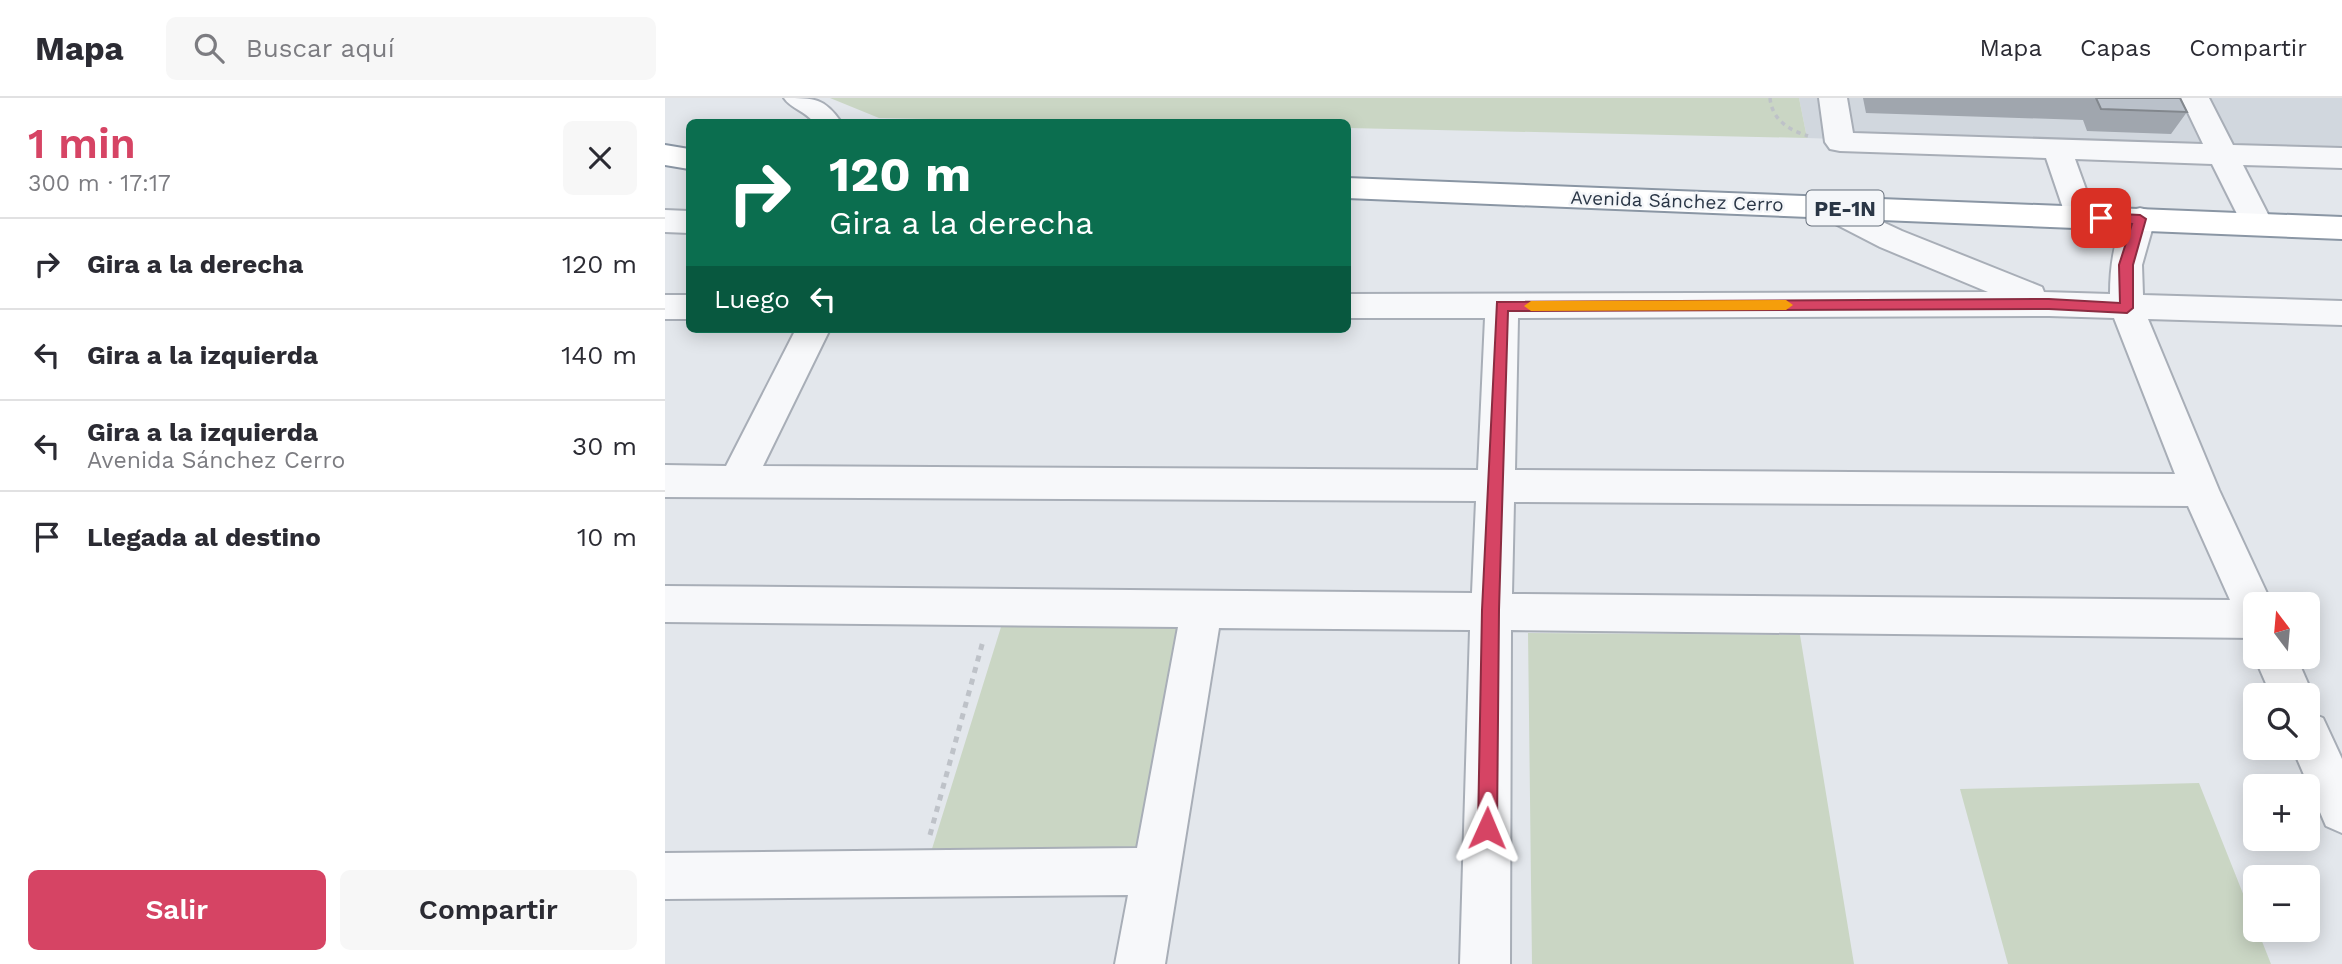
<!DOCTYPE html>
<html lang="es">
<head>
<meta charset="utf-8">
<style>
  body { margin:0; font-family:"Work Sans",sans-serif; background:#f7f7f7; color:#2b2b33; height:100vh; display:flex; flex-direction:column; font-size:26px; white-space:nowrap }
  * { box-sizing:border-box; margin:0 }
  p { font-size:23px; color:#7c7c81 }
  .icon { flex:none; width:38px; height:38px; fill:none; stroke:currentColor; stroke-width:2; stroke-linecap:round; stroke-linejoin:round }
  .map { position:relative; flex:1; overflow:hidden }
  .drawer { display:flex; flex-direction:column; background:#fff; width:665px }
  .drawer>* { flex:none }
  .guide { position:absolute; left:21px; top:21px; width:665px; height:214px; border-radius:10px; box-shadow:0 4px 18px #0003; background:#0b6e4f; color:#fff; overflow:hidden }
  .needle { width:46px; rotate:344deg }
  .buttons { position:absolute; left:1578px; top:494px; display:grid; gap:14px }
  .buttons a { display:grid; place-items:center; width:77px; height:77px; border-radius:10px; background:#fff; box-shadow:0 4px 18px #0003; font-size:35px }
  .pin { position:absolute; display:grid; place-items:center; width:60px; height:60px; color:#fff; margin:-30px; border-radius:14px; box-shadow:0 4px 10px #0006 }
  .me { position:absolute; width:77px; margin:-38px; rotate:1deg; stroke-linejoin:round; filter:drop-shadow(0 0 5px #0008) }
  .turn { display:flex; align-items:center; gap:24px; height:147px; padding:0 28px; font-size:32px }
  .turn .icon { width:91px; height:91px; stroke-width:2.5 }
  .turn b { display:block; font-size:49px; line-height:60px }
  .then { display:flex; align-items:center; height:66px; padding:0 28px; background:#0003; gap:14px; font-size:26px }
  .round { display:grid; place-items:center; flex:none; width:74px; height:74px; border-radius:10px; background:#f7f7f7 }
  .head { display:flex; align-items:center; justify-content:space-between; height:119px; padding:0 28px }
  h1 { font-size:42px; font-weight:600; line-height:52px; color:#d64464 }
  .primary-button { display:flex; gap:14px; margin-top:auto; padding:14px 28px }
  .primary-button a { flex:1; height:80px; border-radius:10px; background:#d64464; color:#fff; font-size:28px; font-weight:600; line-height:80px; text-align:center }
  .primary-button a+a { background:#f7f7f7; color:#2b2b33 }
  ul { padding:0; list-style:none }
  li { display:flex; align-items:center; gap:21px; height:91px; padding:0 28px; border-top:2px solid #e1e1e2 }
  li div { flex:1 }
  li b { display:block; font-size:26px }
  li em { font-style:normal }
  header { display:flex; align-items:center; gap:42px; box-sizing:border-box; height:98px; padding:0 35px; background:#fff; border-bottom:2px solid #e1e1e2 }
  header strong { font-size:33px }
  nav { display:flex; gap:38px; margin-inline-start:auto; font-size:24px }
  .search { width:490px; height:63px; background:#f7f7f7; display:flex; align-items:center; gap:18px; box-sizing:border-box; padding:0 24px; border-radius:10px; color:#7c7c81; font-size:26px }
  main { display:flex; flex:1; min-height:0 }
  .map>svg:first-child { display:block }
  .built { fill:#d1d7de }
  .green { fill:#cad6c4 }
  .lines { fill:none; stroke-linecap:round; stroke-linejoin:round }
  .minor-casing { stroke:#a8aeb7; stroke-width:4 }
  .highway-casing { stroke:#8a96a4; stroke-width:4 }
  .path-far1 { stroke:#bec2c8; stroke-width:3.5; stroke-dasharray:4.5 4.5; stroke-linecap:butt }
  .path { stroke:#bec2c8; stroke-width:5; stroke-dasharray:6 6; stroke-linecap:butt }
  .minor { fill:#f7f8fa; fill-rule:evenodd }
  .highway { fill:#fff; fill-rule:evenodd }
  .wall { fill:#a0a6ae }
  .building { fill:#bac1ca; stroke:#82878d; stroke-width:2 }
  .route { fill:#d64464; stroke:#8b2c41; stroke-width:2 }
  .slow { fill:#f59e0b }
  .labels { text-anchor:middle; dominant-baseline:central; stroke-width:5; stroke-linejoin:round; paint-order:stroke }
  .far-street-label { font-size:19px; fill:#2a3646; stroke:#f4f6f9 }
  .shield { fill:#f4f6f9; stroke:#67707c; stroke-width:2 }
  .shield-label { font-size:21px; font-weight:bold; fill:#2a3646 }
</style>
</head>
<body>
<header>
<strong>Mapa</strong>
<div class="search"><svg class="icon" aria-label="search" viewBox="0 0 24 24"><circle cx="10" cy="10" r="6"/><path d="M15 15l6 6"/></svg>Buscar aquí</div>
<nav><a>Mapa</a><a>Capas</a><a>Compartir</a></nav>
</header>
<main>
<section class="drawer">
<div class="head"><div><h1>1 min</h1><p>300 m · 17:17</p></div><a class="round"><svg class="icon" aria-label="close" viewBox="0 0 24 24"><path d="M6 6l12 12M18 6L6 18"/></svg></a></div>
<ul>
<li><svg class="icon" aria-label="right" viewBox="0 0 24 24"><path d="M7 20v-9h11M14 6l5 5-5 5"/></svg><div><b>Gira a la derecha</b></div><em>120 m</em></li>
<li><svg class="icon" aria-label="left" viewBox="0 0 24 24"><path d="M17 20v-9H6M10 6l-5 5 5 5"/></svg><div><b>Gira a la izquierda</b></div><em>140 m</em></li>
<li><svg class="icon" aria-label="left" viewBox="0 0 24 24"><path d="M17 20v-9H6M10 6l-5 5 5 5"/></svg><div><b>Gira a la izquierda</b><p>Avenida Sánchez Cerro</p></div><em>30 m</em></li>
<li><svg class="icon" aria-label="arrive" viewBox="0 0 24 24"><path d="M6 21V4h12l-3 4 3 4H6"/></svg><div><b>Llegada al destino</b></div><em>10 m</em></li>
</ul>
<div class="primary-button"><a>Salir</a><a>Compartir</a></div>
</section>
<div class="map">
<svg width="1677" height="866" viewBox="0 0 1677 866">
  <rect width="100%" height="100%" fill="#e3e7ec"/>
  <!-- built -->
  <path class="built" d="M 1134,0 L 1677,0 L 1677,59 L 1142,40 Z"/>
  <!-- green -->
  <path class="green" d="M 165,0 L 1134,0 L 1142,40 L 683,30 L 682,24 L 411,24 L 214,20 Z
    M 336,529 L 527,530 L 483,756 L 266,754 Z
    M 863,535 L 1135,537 L 1189,866 L 867,866 Z
    M 1534,685 L 1606,866 L 1343,866 L 1295,691 Z"/>
  <g class="lines">
    <defs>
      <path id="minor" d="M 119,0 C 150,0 159,0 176,24 L 148,24 C 141,13 126,11 119,0 Z
        M 1154,0 L 1182,0 L 1188,35 L 1538,46 L 1516,0 L 1544,0 L 1568,47 L 1677,50 L 1677,70 L 1578,67 L 1608,126 L 1603,134 L 1592,137 L 1581,134 L 1547,66 L 1410,61 L 1431,119 L 1427,127 L 1416,130 L 1405,127 L 1401,119 L 1381,60 L 1175,53 L 1165,51 L 1160,44 Z
        M 1162,98 L 1237,133 L 1377,189 L 1379,194 L 1445,196 C 1445,167 1449,138 1464,113 L 1475,110 L 1486,113 L 1490,121 L 1477,167 L 1478,197 L 1677,203 L 1677,227 L 1483,221 L 1554,392 L 1607,506 L 1591,506 L 1591,540 L 846,532 L 845,866 L 795,866 L 805,532 L 554,530 L 500,866 L 450,866 L 463,797 L 0,801 L 0,755 L 472,750 L 513,529 L 0,524 L 0,488 L 807,495 L 811,403 L 0,399 L 0,367 L 61,368 L 131,231 L 165,231 L 98,368 L 813,372 L 820,220 L 682,220 L 682,196 L 1323,194 L 1215,149 L 1151,116 L 1147,109 L 1151,102 ZM 1384,218 L 1449,220 L 1510,376 L 850,372 L 853,220 ZM 849,404 L 1523,408 L 1565,502 L 847,496 Z
        M 0,112 L 24,113 L 24,135 L 0,134 Z
        M 0,197 L 24,197 L 24,221 L 0,221 Z
        M 1591,555 L 1591,558 L 1631,558 L 1648,597 L 1643,609 L 1643,597 L 1606,597 L 1589,558 Z
        M 1643,614 L 1658,620 L 1677,661 L 1677,735 L 1661,728 L 1627,649 L 1643,649 Z"/>
      <path id="highway" d="M 0,47 L 24,51 L 24,71 L 0,67 Z
        M 682,80 L 1677,119 L 1677,141 L 682,100 Z"/>
    </defs>
    <!-- minor casing -->
    <use href="#minor" class="minor-casing"/>
    <!-- highway casing -->
    <use href="#highway" class="highway-casing"/>
    <!-- path-far1 -->
    <path class="path-far1" d="M 1105,0 C 1107,22 1124,32 1143,38"/>
    <!-- path -->
    <path class="path" d="M 265,737 L 318,543"/>
    <!-- minor -->
    <use href="#minor" class="minor"/>
    <!-- highway -->
    <use href="#highway" class="highway"/>
  </g>
  <!-- wall -->
  <path class="wall" d="M 1198,0 L 1515,0 L 1522,14 L 1506,36 L 1422,33 L 1418,22 L 1201,15 Z"/>
  <!-- building -->
  <path class="building" d="M 1431,0 L 1515,0 L 1522,14 L 1436,11 Z"/>
  <!-- route -->
  <path class="route" d="M 1436,115 L 1475,117 L 1481,121 L 1468,167 L 1468,210 L 1462,215 L 1384,211 L 843,213 L 834,512 L 832,730 L 829,737 L 822,739 L 816,737 L 813,730 L 817,512 L 832,204 L 1384,201 L 1455,205 L 1454,167 L 1467,126 L 1431,123 L 1429,120 Z"/>
  <!-- slow -->
  <path class="slow" d="M 1121,202 L 1128,207 L 1121,212 L 866,213 L 859,208 L 866,203 Z"/>
  <g class="labels">
    <!-- far-street labels -->
    <g class="far-street-label">
      <text transform="translate(1012 103) rotate(2)">Avenida Sánchez Cerro</text>
    </g>
    <!-- shield labels -->
    <rect class="shield" x="1141.5" y="92.5" width="77" height="35" rx="5"/>
    <g class="shield-label">
      <text x="1180" y="110">PE-1N</text>
    </g>
  </g>
</svg>
<div class="buttons">
<a><svg class="needle" viewBox="-14 -14 28 28"><path d="M0-13l5 13h-10z" fill="#e53935"/><path d="M0 13l5-13h-10z" fill="#7c7c81"/></svg></a>
<a><svg class="icon" aria-label="search" viewBox="0 0 24 24"><circle cx="10" cy="10" r="6"/><path d="M15 15l6 6"/></svg></a>
<a>+</a>
<a>−</a>
</div>
<div class="pin" style="left:1436px;top:120px;background:#d93025"><svg class="icon" aria-label="arrive" viewBox="0 0 24 24"><path d="M6 21V4h12l-3 4 3 4H6"/></svg></div>
<svg class="me" style="left:822px;top:730px" viewBox="-20 -20 40 40"><path d="M0-17L14 15 0 8-14 15z" fill="#d64464" stroke="#fff" stroke-width="4"/></svg>
<div class="guide">
<div class="turn"><svg class="icon" aria-label="right" viewBox="0 0 24 24"><path d="M7 20v-9h11M14 6l5 5-5 5"/></svg><div><b>120 m</b>Gira a la derecha</div></div>
<div class="then">Luego<svg class="icon" aria-label="left" viewBox="0 0 24 24"><path d="M17 20v-9H6M10 6l-5 5 5 5"/></svg></div>
</div>
</div>
</main>
</body>
</html>
